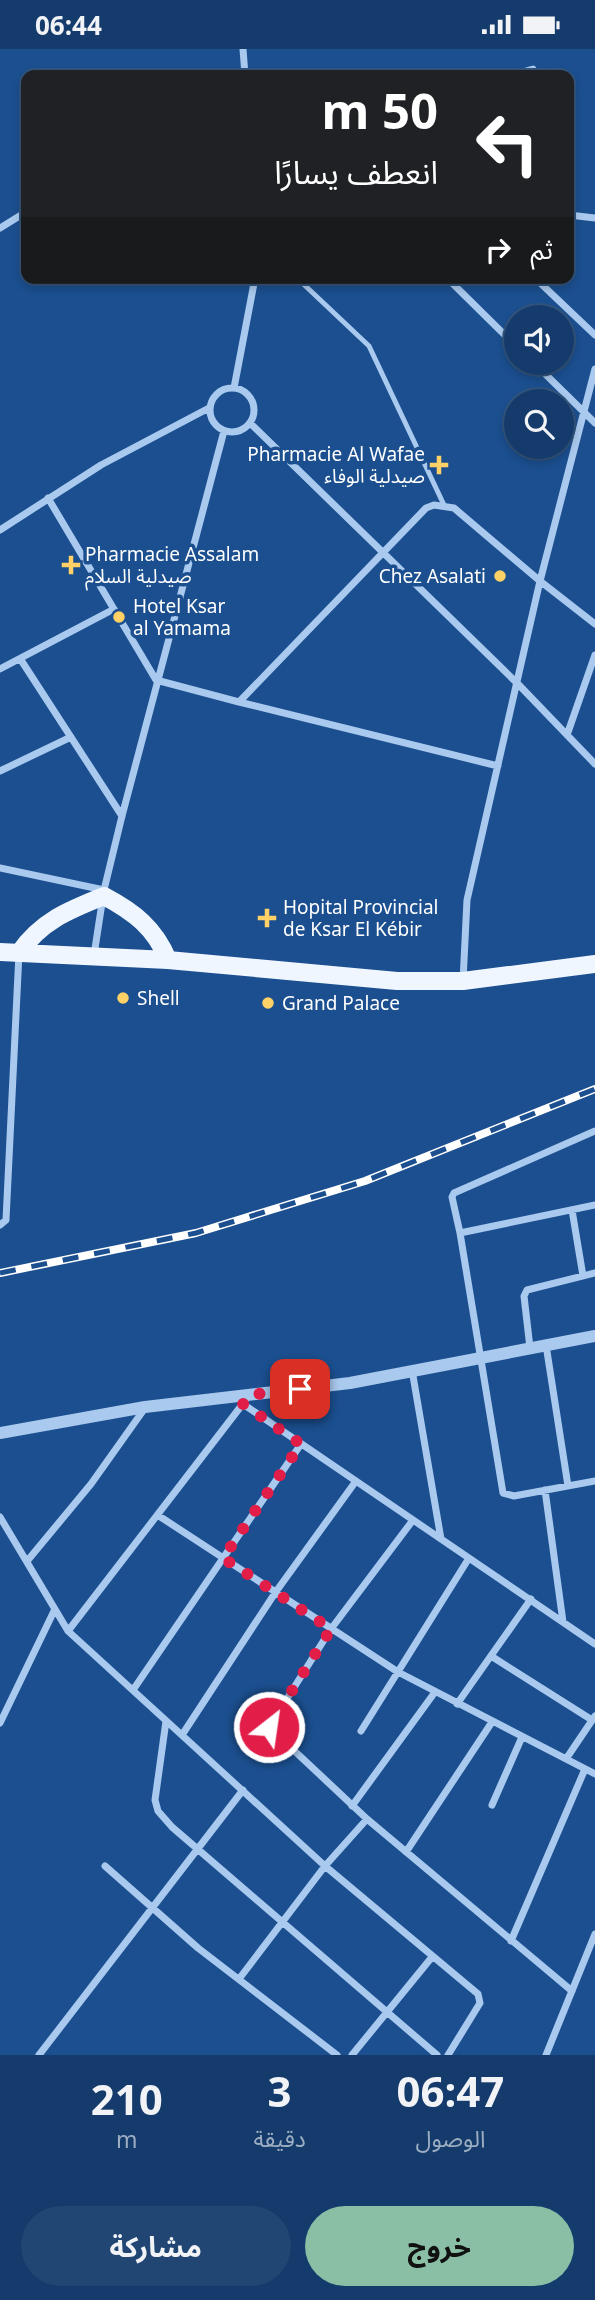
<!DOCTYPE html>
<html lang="ar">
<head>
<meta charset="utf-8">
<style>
  body { margin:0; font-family:"Noto Sans","Noto Sans Arabic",sans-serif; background:#214673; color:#f1f3f6; direction:rtl; height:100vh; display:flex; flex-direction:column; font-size:26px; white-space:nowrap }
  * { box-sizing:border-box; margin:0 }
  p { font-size:23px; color:#9dadc1 }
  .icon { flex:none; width:38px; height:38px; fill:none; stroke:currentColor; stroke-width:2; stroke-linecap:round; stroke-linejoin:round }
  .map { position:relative; height:2006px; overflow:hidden; direction:ltr }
  .panel { display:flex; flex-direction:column; background:#143b6b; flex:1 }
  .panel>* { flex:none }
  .hud { position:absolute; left:21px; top:21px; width:553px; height:214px; border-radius:14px; box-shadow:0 4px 10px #0003,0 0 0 2px #33557e; direction:rtl; background:#202124; color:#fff; overflow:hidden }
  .tools { position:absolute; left:504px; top:256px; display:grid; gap:14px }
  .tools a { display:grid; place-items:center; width:70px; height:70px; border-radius:50%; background:#143b6b; box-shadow:0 4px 10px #0003,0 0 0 2px #33557e; font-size:35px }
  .pin { position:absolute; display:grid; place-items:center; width:60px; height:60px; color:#fff; margin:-30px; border-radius:14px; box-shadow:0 4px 10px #0006 }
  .me { position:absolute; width:77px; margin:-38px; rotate:30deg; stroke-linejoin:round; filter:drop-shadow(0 0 5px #0008) }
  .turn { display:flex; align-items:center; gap:24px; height:147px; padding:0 21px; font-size:32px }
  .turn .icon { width:91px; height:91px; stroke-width:2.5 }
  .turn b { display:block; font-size:49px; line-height:60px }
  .then { display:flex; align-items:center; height:66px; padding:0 21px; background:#0003; gap:14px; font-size:26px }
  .eta { display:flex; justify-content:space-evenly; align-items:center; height:119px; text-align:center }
  .eta b { font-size:42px; font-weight:700; line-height:49px }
  .cta { display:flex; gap:14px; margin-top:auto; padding:14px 21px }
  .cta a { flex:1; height:80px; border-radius:42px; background:#8abfa5; color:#111; font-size:28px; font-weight:700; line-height:80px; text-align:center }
  .cta a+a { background:#214673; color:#f1f3f6 }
  .status { display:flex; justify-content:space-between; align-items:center; height:49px; padding:0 35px; background:#143b6b; direction:ltr }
  .status svg { height:19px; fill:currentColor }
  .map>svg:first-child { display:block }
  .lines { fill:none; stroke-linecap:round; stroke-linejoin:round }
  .service { stroke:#a9c9ee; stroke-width:5 }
  .minor { stroke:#a9c9ee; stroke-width:7 }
  .tertiary { stroke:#a9c9ee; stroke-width:12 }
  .primary { stroke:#f0f6ff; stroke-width:18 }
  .rail-casing { stroke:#fff; stroke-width:8 }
  .rail { stroke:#1b4f8f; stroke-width:5; stroke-dasharray:16; stroke-linecap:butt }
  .route { stroke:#e11d48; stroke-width:12; stroke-dasharray:0 21.6 }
  .poi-dot { fill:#ffd166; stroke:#1b4f8f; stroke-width:2.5 }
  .labels { text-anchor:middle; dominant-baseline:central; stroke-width:7; stroke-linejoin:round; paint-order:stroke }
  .poi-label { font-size:19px; fill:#fff; stroke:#1b4f8f; text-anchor:start }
</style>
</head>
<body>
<div class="status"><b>06:44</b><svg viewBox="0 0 49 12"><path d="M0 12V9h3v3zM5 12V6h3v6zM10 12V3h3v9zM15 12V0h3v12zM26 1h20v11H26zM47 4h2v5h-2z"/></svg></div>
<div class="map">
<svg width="595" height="2006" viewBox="0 0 595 2006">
  <rect width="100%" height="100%" fill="#1b4f8f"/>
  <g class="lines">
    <!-- service -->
    <path class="service" d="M 297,229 L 369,297 L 444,456"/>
    <!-- minor -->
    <path class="minor" d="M 243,0 L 245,26
      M 512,26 L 533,20
      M 569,166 L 595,169
      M 0,179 L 26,163
      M 447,229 L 516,297
      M 535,229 L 595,286
      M 533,313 L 595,374
      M210 361a22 22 0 1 1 44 0a22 22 0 1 1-44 0Z
      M 234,339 L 255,229
      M 250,374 L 518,635 L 595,715
      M 48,449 L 156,631 L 239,653 L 426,459 L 434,456 L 454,459 L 540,532 L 595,320
      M 0,481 L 101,416 L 209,359
      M 21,611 L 122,767
      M 0,620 L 114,560
      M 239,653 L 498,717
      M 567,686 L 595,606
      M 0,722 L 71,688
      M 0,819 L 104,841
      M 94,906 L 104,841 L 122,767 L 224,382
      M 463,932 L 467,851 L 540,532 L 595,575
      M 595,1156 L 460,1184 L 503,1444 L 514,1447 L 595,1432
      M 572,1161 L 583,1227
      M 0,1176 L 6,1171 L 19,904
      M 460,1184 L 452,1148 L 454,1144 L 595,1082
      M 546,1296 L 568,1437
      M 530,1299 L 524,1247 L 527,1241 L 595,1224
      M 412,1321 L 441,1490
      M 243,1355 L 595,1595
      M 545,1441 L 563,1573
      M 159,1467 L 398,1623 L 595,1725
      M 0,1468 L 68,1582 L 325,1817 L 478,1945 L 480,1954 L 448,2006
      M 413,1471 L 331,1580 L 269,1678 L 367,1770 L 572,1942
      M 28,1511 L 91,1435 L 145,1359
      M 68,1582 L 245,1352
      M 491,1607 L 592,1671
      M 133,1641 L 301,1395
      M 457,1655 L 531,1550
      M 166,1672 L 155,1751 L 158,1762 L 172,1778 L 437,2006
      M 0,1674 L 54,1562
      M 361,1682 L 469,1509
      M 182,1686 L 275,1544 L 356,1432
      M 566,1710 L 595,1667
      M 492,1756 L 522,1688
      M 352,1757 L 435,1643
      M 406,1803 L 492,1673
      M 105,1817 L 198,1899 L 337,2006
      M 511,1892 L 585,1720
      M 239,1930 L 325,1817 L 367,1770
      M 39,2006 L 243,1741
      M 352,2006 L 432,1908
      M 546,2006 L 595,1885"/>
    <!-- tertiary -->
    <path class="tertiary" d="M 0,1384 L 145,1358 L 350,1334 L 595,1287"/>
    <!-- primary -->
    <path class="primary" d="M 0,903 L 168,911 L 397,932 L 463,932 L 595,915
      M 19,904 C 41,872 69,861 104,847 C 134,863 155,879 168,911"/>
    <defs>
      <path id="rail" d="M 0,1224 L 196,1184 L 365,1132 L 595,1040"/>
    </defs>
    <!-- rail casing -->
    <use href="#rail" class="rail-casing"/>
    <!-- rail -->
    <use href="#rail" class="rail"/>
  </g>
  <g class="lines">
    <!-- route -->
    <path class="route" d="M 269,1678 L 331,1580 L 223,1509 L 301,1395 L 243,1355 L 249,1346 L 300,1340"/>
  </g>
  <!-- markers -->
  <g class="poi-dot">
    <path d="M435.5 405.5h7v7h7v7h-7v7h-7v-7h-7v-7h7z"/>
    <path d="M67.5 505.5h7v7h7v7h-7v7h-7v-7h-7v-7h7z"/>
    <circle cx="500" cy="527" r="7"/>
    <circle cx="119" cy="568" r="7"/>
    <path d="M263.5 858.5h7v7h7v7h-7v7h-7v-7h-7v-7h7z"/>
    <circle cx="123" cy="949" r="7"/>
    <circle cx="268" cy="954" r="7"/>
  </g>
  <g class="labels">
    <!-- poi labels -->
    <g class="poi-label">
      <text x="425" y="405" text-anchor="end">Pharmacie Al Wafae<tspan x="425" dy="22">صيدلية الوفاء</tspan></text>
      <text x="85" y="505">Pharmacie Assalam<tspan x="85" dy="22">صيدلية السلام</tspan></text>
      <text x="486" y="527" text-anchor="end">Chez Asalati</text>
      <text x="133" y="557">Hotel Ksar<tspan x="133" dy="22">al Yamama</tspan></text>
      <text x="283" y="858">Hopital Provincial<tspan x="283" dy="22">de Ksar El Kébir</tspan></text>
      <text x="137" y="949">Shell</text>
      <text x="282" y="954">Grand Palace</text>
    </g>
  </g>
</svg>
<div class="tools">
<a><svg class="icon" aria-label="sound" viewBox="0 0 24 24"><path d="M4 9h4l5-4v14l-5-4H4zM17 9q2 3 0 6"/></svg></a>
<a><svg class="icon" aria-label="search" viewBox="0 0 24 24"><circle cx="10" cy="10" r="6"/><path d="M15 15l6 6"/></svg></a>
</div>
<div class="pin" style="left:300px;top:1340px;background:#d93025"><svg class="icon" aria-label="arrive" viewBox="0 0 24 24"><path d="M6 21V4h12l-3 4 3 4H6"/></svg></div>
<svg class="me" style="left:269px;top:1678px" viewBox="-20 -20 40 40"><circle r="17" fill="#e11d48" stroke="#fff" stroke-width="3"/><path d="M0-11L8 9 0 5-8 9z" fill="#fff"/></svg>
<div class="hud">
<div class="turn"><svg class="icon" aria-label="left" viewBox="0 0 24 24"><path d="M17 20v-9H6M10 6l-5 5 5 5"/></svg><div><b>50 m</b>انعطف يسارًا</div></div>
<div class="then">ثم<svg class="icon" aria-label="right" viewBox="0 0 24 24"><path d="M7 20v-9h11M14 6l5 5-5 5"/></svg></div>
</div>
</div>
<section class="panel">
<div class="eta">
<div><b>06:47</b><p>الوصول</p></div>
<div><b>3</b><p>دقيقة</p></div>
<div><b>210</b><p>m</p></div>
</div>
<div class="cta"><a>خروج</a><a>مشاركة</a></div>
</section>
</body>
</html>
